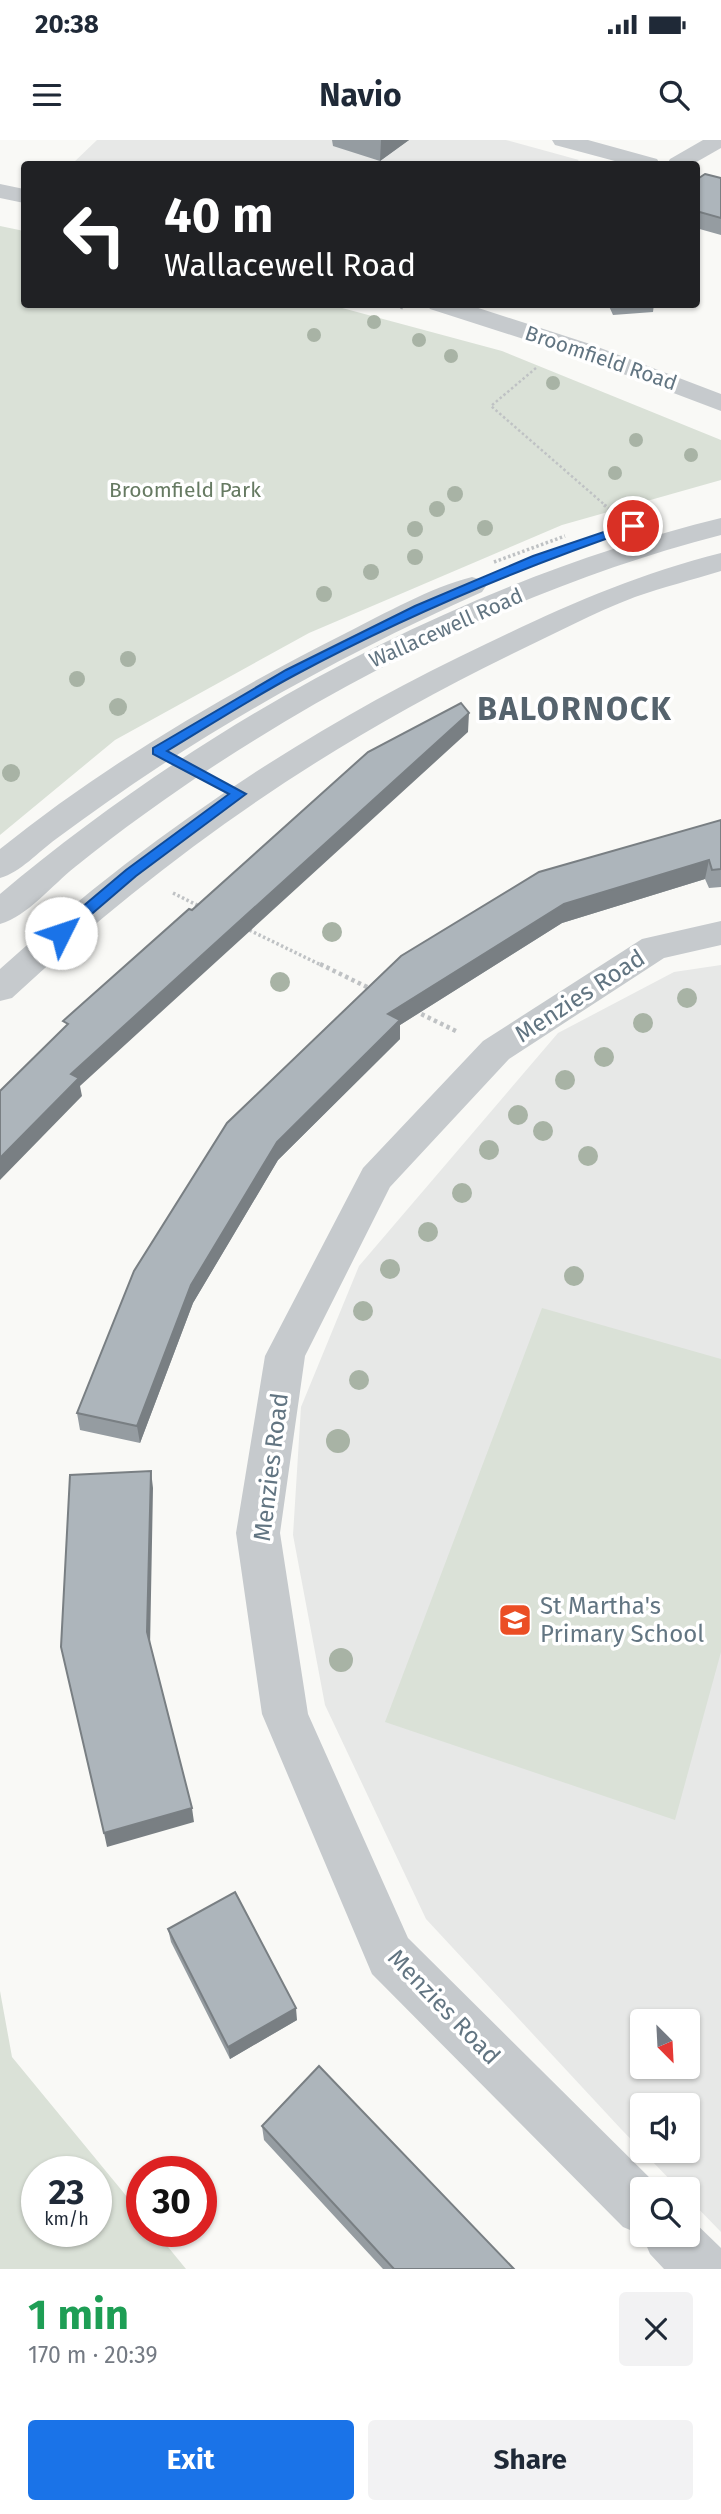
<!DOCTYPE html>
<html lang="en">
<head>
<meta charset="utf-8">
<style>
  body { margin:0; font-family:"Fira Sans",sans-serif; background:#f2f2f3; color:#1f2937; height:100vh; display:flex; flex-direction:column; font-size:26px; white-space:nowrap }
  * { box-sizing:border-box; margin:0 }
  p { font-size:23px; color:#747a83 }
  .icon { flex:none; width:38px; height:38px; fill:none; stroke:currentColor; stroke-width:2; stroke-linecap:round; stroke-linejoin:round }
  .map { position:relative; height:2129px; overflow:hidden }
  .panel { display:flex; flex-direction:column; background:#fff; flex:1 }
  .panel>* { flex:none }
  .hud { position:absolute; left:21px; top:21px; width:679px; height:147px; border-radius:7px; box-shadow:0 2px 5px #0004; background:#202124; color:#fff; overflow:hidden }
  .needle { width:46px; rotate:156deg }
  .fabs { position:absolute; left:630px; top:1869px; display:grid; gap:14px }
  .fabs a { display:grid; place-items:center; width:70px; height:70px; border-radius:7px; background:#fff; box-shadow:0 2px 5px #0004; font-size:35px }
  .speed { position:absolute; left:21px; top:2016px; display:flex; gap:14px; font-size:35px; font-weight:700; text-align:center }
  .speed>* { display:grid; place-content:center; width:91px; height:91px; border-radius:50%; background:#fff; box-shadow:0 2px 5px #0004; line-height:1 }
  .speed small { font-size:18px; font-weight:400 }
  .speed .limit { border:10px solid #d22; background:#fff; color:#111 }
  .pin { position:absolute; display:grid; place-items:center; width:60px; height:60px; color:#fff; margin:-30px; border:4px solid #fff; border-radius:50%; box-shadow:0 2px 7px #0007 }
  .me { position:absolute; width:77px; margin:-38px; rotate:49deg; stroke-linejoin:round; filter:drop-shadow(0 0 5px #0008) }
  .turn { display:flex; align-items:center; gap:24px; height:147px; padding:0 28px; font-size:32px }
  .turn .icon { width:91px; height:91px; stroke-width:2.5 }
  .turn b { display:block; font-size:49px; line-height:60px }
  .round { display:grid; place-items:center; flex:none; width:74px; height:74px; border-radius:7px; background:#f2f2f3 }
  .overview { display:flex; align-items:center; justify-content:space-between; height:119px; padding:0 28px }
  h1 { font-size:42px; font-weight:700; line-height:52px; color:#1e9e55 }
  .button { display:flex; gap:14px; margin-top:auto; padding:14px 28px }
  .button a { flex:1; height:80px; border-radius:7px; background:#1a73e8; color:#fff; font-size:28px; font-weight:700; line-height:80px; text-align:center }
  .button a+a { background:#f2f2f3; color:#1f2937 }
  .status { display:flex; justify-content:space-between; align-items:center; height:49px; padding:0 35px; background:#fff; direction:ltr }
  .status svg { height:19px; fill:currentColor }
  header { display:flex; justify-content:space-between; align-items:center; height:91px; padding:0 28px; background:#fff; font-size:32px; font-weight:700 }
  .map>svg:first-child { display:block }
  .built { fill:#e7e8e7; fill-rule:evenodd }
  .green { fill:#dae1d7; fill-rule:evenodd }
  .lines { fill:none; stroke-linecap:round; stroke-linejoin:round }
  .path-far2 { stroke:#bfc2c4; stroke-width:2.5; stroke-dasharray:2.5 2.5; stroke-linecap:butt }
  .path-far1 { stroke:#bfc2c4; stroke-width:3.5; stroke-dasharray:2.5 2.5; stroke-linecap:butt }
  .path { stroke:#bfc2c4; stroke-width:4.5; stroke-dasharray:3.5 3.5; stroke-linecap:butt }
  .minor { fill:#c6cacd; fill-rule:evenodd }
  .tree { fill:#a8b3a5 }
  .wall { fill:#959ca1 }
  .shaded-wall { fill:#797f83 }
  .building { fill:#adb5bb; stroke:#797f83; stroke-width:2 }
  .route { fill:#1a73e8; stroke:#114b97; stroke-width:2 }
  .labels { text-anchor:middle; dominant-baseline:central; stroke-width:7; stroke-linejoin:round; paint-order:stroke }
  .far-street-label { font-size:21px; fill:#627582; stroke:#fff }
  .far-park-label { font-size:21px; fill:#667a62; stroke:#fff }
  .street-label { font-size:24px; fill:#627582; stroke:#fff }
  .poi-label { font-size:24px; fill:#627582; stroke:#fff; text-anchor:start }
  .district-label { font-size:32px; font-weight:bold; letter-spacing:2px; fill:#55636d; stroke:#fff }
</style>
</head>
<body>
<div class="status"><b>20:38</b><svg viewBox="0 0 49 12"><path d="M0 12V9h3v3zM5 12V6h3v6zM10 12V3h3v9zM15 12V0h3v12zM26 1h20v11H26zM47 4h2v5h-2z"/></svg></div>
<header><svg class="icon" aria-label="menu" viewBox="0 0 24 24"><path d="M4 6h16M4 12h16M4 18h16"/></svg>Navio<svg class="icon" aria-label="search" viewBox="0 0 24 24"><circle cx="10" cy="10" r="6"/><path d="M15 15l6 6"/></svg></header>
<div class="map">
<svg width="721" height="2129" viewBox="0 0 721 2129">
  <rect width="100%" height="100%" fill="#f9f9f6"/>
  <!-- built -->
  <path class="built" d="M 97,0 L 506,0 L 579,20 L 573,24 L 72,24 Z
    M 721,825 L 721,2092 L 688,2058 L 688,2049 L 679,2049 L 621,1989 L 426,1779 L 325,1565 L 293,1395 L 301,1267 L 359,1126 L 558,893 L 674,832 ZM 642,1881 L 688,1881 L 688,1927 L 642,1927 ZM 642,1965 L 688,1965 L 688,2011 L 642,2011 Z"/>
  <!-- green -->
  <path class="green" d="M 0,86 L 24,91 L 24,164 L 331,165 L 502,211 L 721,300 L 721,340 L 562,385 L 309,493 L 115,600 L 0,695 Z
    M 542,1168 L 721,1219 L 721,1512 L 675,1680 L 385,1582 Z
    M 0,1851 L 12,1917 L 142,2075 L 142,2091 L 155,2091 L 186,2129 L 0,2129 ZM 37,2032 L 96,2032 L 96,2091 L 37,2091 Z"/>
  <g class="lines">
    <!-- path-far2 -->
    <path class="path-far2" d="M 391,164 L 405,169
      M 536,228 L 491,266 L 606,366"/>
    <!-- path-far1 -->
    <path class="path-far1" d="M 604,365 L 624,379
      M 494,422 L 565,396
      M 173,753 L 203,768
      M 245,788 L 323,826"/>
    <!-- path -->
    <path class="path" d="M 320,824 L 373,850
      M 415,871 L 458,892"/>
    <!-- minor -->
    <path class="minor" d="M 552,0 L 588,0 L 657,19 L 660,24 L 626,24 L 555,5 Z
      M 703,0 L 721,0 L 721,8 L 693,24 L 667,24 L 670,19 Z
      M 0,44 L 24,49 L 24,63 L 0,58 Z
      M 427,164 L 466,164 L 590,204 L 721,254 L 721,271 L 573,215 L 430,169 Z
      M 721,378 L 721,395 C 543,441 370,524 217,624 C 168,656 121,690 75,727 C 52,745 28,776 0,784 L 0,754 C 204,582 461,442 721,378 Z
      M 721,413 L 721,431 C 692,440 663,447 635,457 C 593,473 554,494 514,513 C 324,605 166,715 12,858 L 0,861 L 0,829 C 147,696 309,587 488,503 C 567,465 635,435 721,413 Z
      M 472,437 L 482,440 L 486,446 L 482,452 C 370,502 263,559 160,626 C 125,649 90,674 56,699 C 38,712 21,732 0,738 L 0,709 C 106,624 225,554 346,493 C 386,473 429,448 472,437 Z
      M 721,781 L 721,805 L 664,818 L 509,919 L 390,1047 L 305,1216 L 280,1393 L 308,1574 L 408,1798 L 661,2049 L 642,2049 L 642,2095 L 688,2095 L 688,2076 L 721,2108 L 721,2129 L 664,2129 L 650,2114 L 642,2095 L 623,2087 L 372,1834 L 262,1574 L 236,1393 L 265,1216 L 363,1028 L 483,901 L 642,799 Z"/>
  </g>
  <!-- trees -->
  <g class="tree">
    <circle cx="374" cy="182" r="7"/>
    <circle cx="314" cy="195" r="7"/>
    <circle cx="419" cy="200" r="7"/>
    <circle cx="451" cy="216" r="7"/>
    <circle cx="553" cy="243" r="7"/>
    <circle cx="636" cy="300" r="7"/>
    <circle cx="691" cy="315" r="7"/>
    <circle cx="615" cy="333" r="7"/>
    <circle cx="455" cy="354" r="8"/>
    <circle cx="437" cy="369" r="8"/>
    <circle cx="485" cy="388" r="8"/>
    <circle cx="415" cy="389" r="8"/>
    <circle cx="415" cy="417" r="8"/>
    <circle cx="371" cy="432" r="8"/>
    <circle cx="324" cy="454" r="8"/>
    <circle cx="128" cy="519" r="8"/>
    <circle cx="77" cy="539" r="8"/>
    <circle cx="118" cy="567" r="9"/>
    <circle cx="11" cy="633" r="9"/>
    <circle cx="332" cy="792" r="10"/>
    <circle cx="280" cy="842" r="10"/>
    <circle cx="687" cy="858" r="10"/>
    <circle cx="643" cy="883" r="10"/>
    <circle cx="604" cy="917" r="10"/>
    <circle cx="565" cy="940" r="10"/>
    <circle cx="518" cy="975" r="10"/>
    <circle cx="543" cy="991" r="10"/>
    <circle cx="489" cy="1010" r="10"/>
    <circle cx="588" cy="1016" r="10"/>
    <circle cx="462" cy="1053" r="10"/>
    <circle cx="428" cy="1092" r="10"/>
    <circle cx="390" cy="1129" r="10"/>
    <circle cx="574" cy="1136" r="10"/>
    <circle cx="363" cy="1171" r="10"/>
    <circle cx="359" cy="1240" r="10"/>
    <circle cx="338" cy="1301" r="12"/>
    <circle cx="341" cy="1520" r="12"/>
  </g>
  <!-- wall -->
  <path class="wall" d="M 332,0 L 409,0 L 380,21 L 333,6 Z
    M 721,38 L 721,95 L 696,88 L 696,40 Z
    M 608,164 L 654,164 L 653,172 L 613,175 Z
    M 721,680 L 721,747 L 709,748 L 705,739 L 562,783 L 400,885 L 400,899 L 278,1020 L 193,1163 L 140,1303 L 80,1290 L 77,1273 L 227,983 Z
    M 168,1789 L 297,1880 L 230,1919 L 171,1802 Z
    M 262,1986 L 514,2129 L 383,2129 L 264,2000 Z"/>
  <!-- shaded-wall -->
  <path class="shaded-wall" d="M 381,0 L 409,0 L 380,21 Z
    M 469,573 L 468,592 L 80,946 L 82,956 L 0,1040 L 0,1018 L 71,934 Z
    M 709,720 L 705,739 L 562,783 L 400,885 L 400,899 L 278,1020 L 193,1163 L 140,1303 L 137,1286 L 191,1145 L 277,1002 L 388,874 L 564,764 Z
    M 151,1331 L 153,1348 L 150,1508 L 147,1492 Z
    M 192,1668 L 194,1682 L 107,1707 L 104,1693 Z
    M 296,1868 L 297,1880 L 230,1919 L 228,1907 Z"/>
  <!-- building -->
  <path class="building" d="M 705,34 L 721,38 L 721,78 L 696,71 L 696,40 Z
    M 461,563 L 469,573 L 71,934 L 79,938 L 0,1018 L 0,951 L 68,884 L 63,881 L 189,769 L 192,770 L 368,612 Z
    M 721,680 L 721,729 L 712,730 L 709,720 L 564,764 L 388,874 L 400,880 L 277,1002 L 191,1145 L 137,1286 L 77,1273 L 134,1131 L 227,983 L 401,816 L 539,732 Z
    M 151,1331 L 147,1492 L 192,1668 L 104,1693 L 61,1507 L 70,1335 Z
    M 235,1752 L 296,1868 L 228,1907 L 168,1789 Z
    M 319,1926 L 514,2129 L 394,2129 L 262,1986 Z"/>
  <!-- route -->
  <path class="route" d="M 633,382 L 639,386 L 637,388 C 520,428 405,476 295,535 C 252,558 210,585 167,611 L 246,654 L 136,736 L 66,796 L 56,796 L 56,789 L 126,730 L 229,654 L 153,614 L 153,608 L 286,530 L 415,466 L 533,416 Z"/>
  <!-- icons -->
  <defs>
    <symbol id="school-square" viewBox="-11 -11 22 22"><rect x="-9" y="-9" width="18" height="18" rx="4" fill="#eb4e24" stroke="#fff"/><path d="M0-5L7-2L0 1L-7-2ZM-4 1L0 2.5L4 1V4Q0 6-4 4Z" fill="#fff"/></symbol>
  </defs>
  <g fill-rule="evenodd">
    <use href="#school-square" x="496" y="1461" width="38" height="38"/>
  </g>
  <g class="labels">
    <!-- far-street labels -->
    <g class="far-street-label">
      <text transform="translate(601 218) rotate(19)">Broomfield Road</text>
      <text transform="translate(446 488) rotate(-24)">Wallacewell Road</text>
    </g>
    <!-- far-park labels -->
    <g class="far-park-label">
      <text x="185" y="350">Broomfield Park</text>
    </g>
    <!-- street labels -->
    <g class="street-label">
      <text transform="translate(580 856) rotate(-33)">Menzies Road</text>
      <text transform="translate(271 1327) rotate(-83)">Menzies Road</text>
      <text transform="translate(444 1867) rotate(46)">Menzies Road</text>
    </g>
    <!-- poi labels -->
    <g class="poi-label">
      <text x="540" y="1466">St Martha's<tspan x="540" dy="28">Primary School</tspan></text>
    </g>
    <!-- district labels -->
    <g class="district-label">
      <text x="575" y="569">BALORNOCK</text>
    </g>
  </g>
</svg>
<div class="fabs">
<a><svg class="needle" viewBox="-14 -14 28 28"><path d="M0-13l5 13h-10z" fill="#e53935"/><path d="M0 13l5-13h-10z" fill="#747a83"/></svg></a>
<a><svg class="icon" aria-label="sound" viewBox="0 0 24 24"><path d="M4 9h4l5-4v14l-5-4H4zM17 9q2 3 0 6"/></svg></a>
<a><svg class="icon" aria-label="search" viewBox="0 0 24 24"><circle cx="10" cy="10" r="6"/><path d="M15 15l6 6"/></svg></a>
</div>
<div class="speed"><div>23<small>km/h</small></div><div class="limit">30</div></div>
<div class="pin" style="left:633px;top:386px;background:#d93025"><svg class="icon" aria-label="arrive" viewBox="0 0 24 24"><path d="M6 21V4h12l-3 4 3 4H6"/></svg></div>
<svg class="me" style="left:61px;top:793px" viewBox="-20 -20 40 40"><circle r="19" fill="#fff"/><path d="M0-13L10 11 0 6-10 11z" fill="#1a73e8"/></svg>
<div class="hud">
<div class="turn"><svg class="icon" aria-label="left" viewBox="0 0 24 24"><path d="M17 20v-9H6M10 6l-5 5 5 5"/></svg><div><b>40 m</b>Wallacewell Road</div></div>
</div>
</div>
<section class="panel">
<div class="overview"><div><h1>1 min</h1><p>170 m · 20:39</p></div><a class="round"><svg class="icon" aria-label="close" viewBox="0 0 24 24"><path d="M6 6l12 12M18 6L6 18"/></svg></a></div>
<div class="button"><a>Exit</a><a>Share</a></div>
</section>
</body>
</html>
